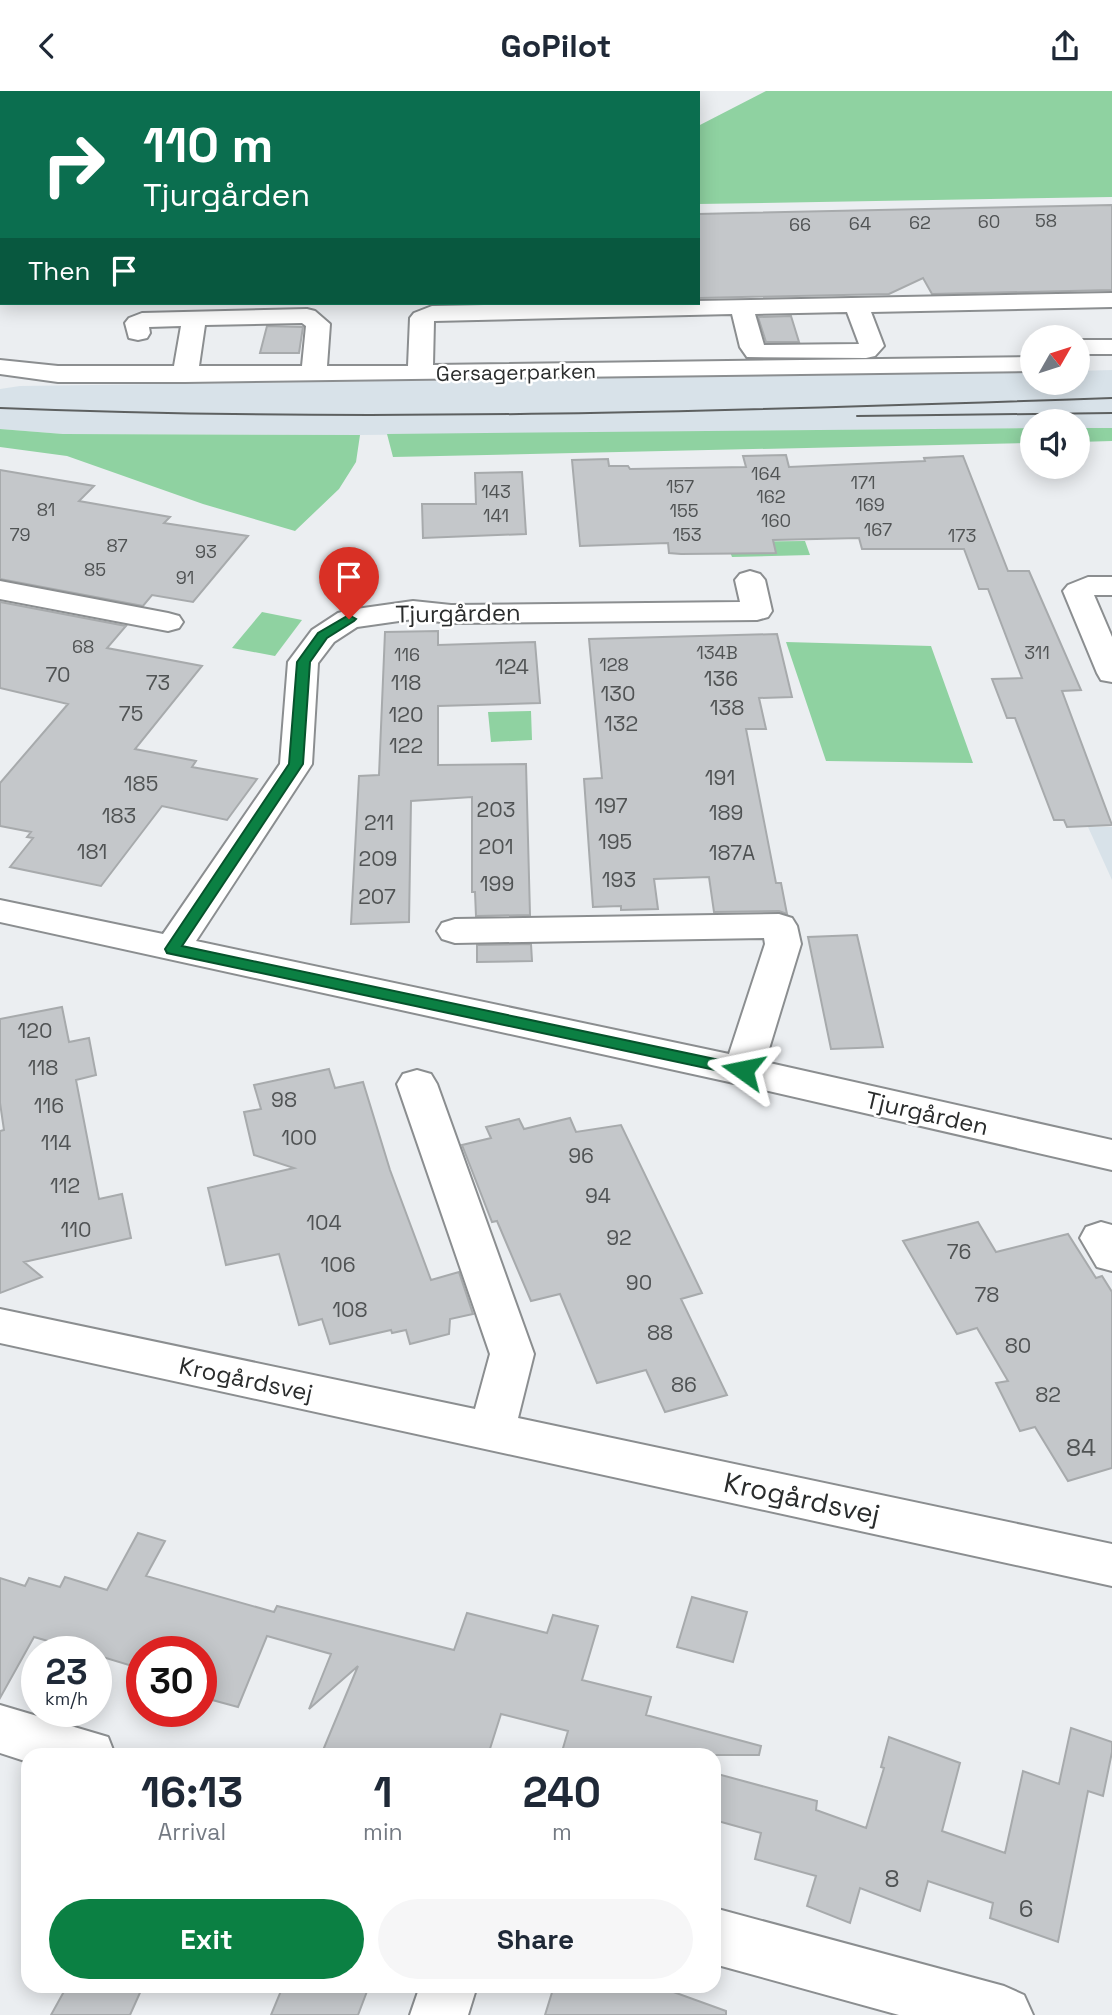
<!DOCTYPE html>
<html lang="en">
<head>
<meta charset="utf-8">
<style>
  body { margin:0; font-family:"Space Grotesk",sans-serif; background:#f6f6f7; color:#1f2937; height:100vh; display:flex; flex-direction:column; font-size:26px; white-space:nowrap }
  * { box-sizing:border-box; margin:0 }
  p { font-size:23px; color:#747a83 }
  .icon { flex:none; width:38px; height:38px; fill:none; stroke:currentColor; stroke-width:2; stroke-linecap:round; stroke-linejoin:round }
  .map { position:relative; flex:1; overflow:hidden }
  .sheet { position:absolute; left:21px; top:1657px; width:700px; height:245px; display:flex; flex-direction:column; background:#fff; border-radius:21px; box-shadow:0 4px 18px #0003 }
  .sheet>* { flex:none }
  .top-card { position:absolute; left:0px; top:0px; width:700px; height:214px; box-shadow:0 4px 18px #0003; background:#0b6e4f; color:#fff; overflow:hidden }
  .needle { width:46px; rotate:51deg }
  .buttons { position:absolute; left:1020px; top:234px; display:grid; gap:14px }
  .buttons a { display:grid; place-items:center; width:70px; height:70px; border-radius:50%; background:#fff; box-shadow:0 4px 18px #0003; font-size:35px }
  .speed { position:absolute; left:21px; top:1545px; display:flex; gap:14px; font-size:35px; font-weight:700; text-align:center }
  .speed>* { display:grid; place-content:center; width:91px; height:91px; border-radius:50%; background:#fff; box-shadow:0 4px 18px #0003; line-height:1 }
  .speed small { font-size:18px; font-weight:400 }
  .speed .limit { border:10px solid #d22; background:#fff; color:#111 }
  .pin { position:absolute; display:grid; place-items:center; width:60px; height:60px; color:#fff; margin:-72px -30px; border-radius:50% 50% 50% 0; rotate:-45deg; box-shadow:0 0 7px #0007 }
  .pin .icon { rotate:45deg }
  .me { position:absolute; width:77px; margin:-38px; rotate:282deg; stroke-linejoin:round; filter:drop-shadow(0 0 5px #0008) }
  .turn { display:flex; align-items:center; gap:24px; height:147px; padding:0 28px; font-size:32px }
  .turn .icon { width:91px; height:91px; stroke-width:2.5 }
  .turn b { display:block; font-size:49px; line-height:60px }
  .then { display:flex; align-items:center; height:66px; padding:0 28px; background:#0003; gap:14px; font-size:26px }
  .eta { display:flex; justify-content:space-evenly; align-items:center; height:119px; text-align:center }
  .eta b { font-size:42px; font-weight:600; line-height:49px }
  .primary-button { display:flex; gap:14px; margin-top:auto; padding:14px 28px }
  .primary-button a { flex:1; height:80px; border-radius:42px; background:#0b8043; color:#fff; font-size:28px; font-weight:600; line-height:80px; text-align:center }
  .primary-button a+a { background:#f6f6f7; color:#1f2937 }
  header { display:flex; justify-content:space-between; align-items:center; height:91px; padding:0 28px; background:#fff; font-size:32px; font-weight:600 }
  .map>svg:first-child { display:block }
  .built { fill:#d8e2e9 }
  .green { fill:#8fd2a1 }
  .building { fill:#c4c7ca; stroke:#a7aaac; stroke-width:2 }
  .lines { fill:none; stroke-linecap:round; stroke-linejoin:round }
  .minor-casing { stroke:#8b8e90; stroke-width:4 }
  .minor { fill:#fff; fill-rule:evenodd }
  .tram { stroke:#5d6060; stroke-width:2 }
  .route { fill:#0b8043; stroke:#07532c; stroke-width:2 }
  .labels { text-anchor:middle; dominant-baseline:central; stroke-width:5; stroke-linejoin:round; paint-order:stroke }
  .far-number-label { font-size:18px; fill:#505354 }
  .far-street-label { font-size:21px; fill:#2a2c2c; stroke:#fff }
  .number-label { font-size:21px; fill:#505354 }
  .street-label { font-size:24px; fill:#2a2c2c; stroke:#fff }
  .near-number-label { font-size:24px; fill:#505354 }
  .near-street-label { font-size:28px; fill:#2a2c2c; stroke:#fff }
</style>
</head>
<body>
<header><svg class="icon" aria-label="back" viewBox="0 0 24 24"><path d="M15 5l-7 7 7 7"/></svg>GoPilot<svg class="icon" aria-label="share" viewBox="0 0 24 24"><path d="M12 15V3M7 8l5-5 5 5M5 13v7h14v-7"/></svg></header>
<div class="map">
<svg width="1112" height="1924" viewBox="0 0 1112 1924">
  <rect width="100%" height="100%" fill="#ebeef1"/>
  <!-- built -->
  <path class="built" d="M 0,0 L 230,0 L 2,2 L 0,97 Z
    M 1112,279 L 1112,337 L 1078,337 L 1078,331 L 1032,331 L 1032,337 L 360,344 L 63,343 L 0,338 L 0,298 L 20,295 L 1032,281 L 1032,292 L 1078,292 L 1078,280 Z
    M 1088,736 L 1112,736 L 1112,789 Z"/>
  <!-- green -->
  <path class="green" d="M 766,0 L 1112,0 L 1112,106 L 698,113 L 698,35 Z
    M 1032,337 L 1032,352 L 393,366 L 387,343 Z
    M 1078,337 L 1112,337 L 1112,350 L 1078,351 Z
    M 0,338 L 63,343 L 360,344 L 356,371 L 339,398 L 295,440 L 203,413 L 67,365 L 0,356 Z
    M 805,450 L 810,464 L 732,466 L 726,451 Z
    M 262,521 L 302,529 L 275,565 L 232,557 Z
    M 786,551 L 931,555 L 973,672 L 826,670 Z
    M 531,620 L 532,649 L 491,651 L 488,621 Z"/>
  <!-- building -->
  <path class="building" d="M 1112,114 L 1112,199 L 932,203 L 923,187 L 889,203 L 698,207 L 698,123 Z
    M 791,225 L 799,251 L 766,251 L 758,226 Z
    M 267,235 L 303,236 L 299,262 L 260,262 Z
    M 786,364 L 789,376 L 925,370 L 924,367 L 963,365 L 1008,480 L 1029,480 L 1081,599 L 1062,600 L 1112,734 L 1067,736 L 1064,729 L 1054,729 L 1015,627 L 1007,627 L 992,588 L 1022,587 L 988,498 L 979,498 L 964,458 L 862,458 L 859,447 L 773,449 L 776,462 L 681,463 L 669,462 L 668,452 L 580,455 L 572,369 L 608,368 L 609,375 L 628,375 L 630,378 L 746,376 L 743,365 Z
    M 0,379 L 94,395 L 79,410 L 170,426 L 164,432 L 248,445 L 193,511 L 152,504 L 143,515 L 0,488 Z
    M 522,381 L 526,443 L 423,447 L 422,413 L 476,413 L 475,382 Z
    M 0,511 L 126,535 L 107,557 L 202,575 L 135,658 L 196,670 L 192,676 L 257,688 L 227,729 L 162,715 L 101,795 L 10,776 L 33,747 L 27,746 L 31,741 L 0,735 L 0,692 L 68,613 L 0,597 Z
    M 438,540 L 438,554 L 535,551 L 540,612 L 438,615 L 438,674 L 526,673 L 530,824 L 476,825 L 475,801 L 472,801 L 472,706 L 411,710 L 409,831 L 351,833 L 359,685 L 379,684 L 385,541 Z
    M 777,543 L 792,606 L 759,607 L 766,638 L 746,638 L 776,792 L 781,792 L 787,823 L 779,820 L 714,821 L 709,786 L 654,788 L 658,818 L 621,819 L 621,815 L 593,816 L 584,688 L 602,687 L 589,548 Z
    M 857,844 L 883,956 L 831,958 L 808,846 Z
    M 531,853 L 532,870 L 477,871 L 477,854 Z
    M 62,916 L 69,951 L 89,947 L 96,984 L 76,989 L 99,1108 L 122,1103 L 131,1147 L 24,1171 L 42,1186 L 0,1202 L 0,1040 L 4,1039 L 0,1012 L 0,928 Z
    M 329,978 L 335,997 L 363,991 L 390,1079 L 431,1189 L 459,1181 L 473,1223 L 450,1228 L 449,1243 L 410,1253 L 406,1239 L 392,1242 L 391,1239 L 330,1253 L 322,1228 L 299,1234 L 279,1163 L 226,1174 L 208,1097 L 294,1077 L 254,1064 L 244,1021 L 261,1018 L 254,994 Z
    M 570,1027 L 576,1041 L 621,1034 L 702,1202 L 681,1208 L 727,1304 L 665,1321 L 646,1279 L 597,1292 L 560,1203 L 531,1210 L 497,1130 L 492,1131 L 462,1054 L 491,1047 L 486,1036 L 519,1028 L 524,1038 Z
    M 978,1131 L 996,1161 L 1068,1143 L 1096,1187 L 1102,1185 L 1112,1201 L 1112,1377 L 1068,1390 L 1035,1336 L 1020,1340 L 996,1292 L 1008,1290 L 977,1237 L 957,1243 L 903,1150 Z
    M 138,1442 L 165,1450 L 146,1485 L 274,1521 L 277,1515 L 454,1559 L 467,1522 L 547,1542 L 553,1524 L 598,1535 L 582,1589 L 651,1606 L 646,1624 L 761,1655 L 759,1664 L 561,1664 L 568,1640 L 501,1623 L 488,1664 L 321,1664 L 358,1575 L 309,1618 L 331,1563 L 267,1545 L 238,1616 L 201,1606 L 201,1561 L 142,1561 L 142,1578 L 96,1564 L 96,1561 L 86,1561 L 34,1546 L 0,1607 L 0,1487 L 25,1495 L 29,1487 L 60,1496 L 65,1486 L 107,1499 Z
    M 692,1506 L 747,1521 L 733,1571 L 677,1556 Z
    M 1071,1637 L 1112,1651 L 1112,1661 L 1103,1705 L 1088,1700 L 1058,1851 L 990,1827 L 993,1812 L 928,1790 L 920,1820 L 860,1797 L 850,1832 L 807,1815 L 816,1785 L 755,1768 L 761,1742 L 714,1729 L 714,1682 L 817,1710 L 816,1719 L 866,1737 L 884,1677 L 881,1676 L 889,1646 L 960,1672 L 942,1740 L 1005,1762 L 1023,1680 L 1059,1693 Z
    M 67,1895 L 143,1895 L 130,1924 L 51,1924 Z
    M 283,1895 L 369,1895 L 358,1924 L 271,1924 Z
    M 554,1895 L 657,1895 L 726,1920 L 726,1924 L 545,1924 Z"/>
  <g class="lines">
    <defs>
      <path id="minor" d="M 252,0 L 274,0 L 250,2 Z
        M 346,0 L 368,0 L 344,2 Z
        M 404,0 L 429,0 L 431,2 L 405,2 Z
        M 0,112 L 2,112 L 0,126 Z
        M 0,159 L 2,159 L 2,173 L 0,173 Z
        M 1112,202 L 1112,216 L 871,221 L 884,255 L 875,265 L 866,267 L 747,266 L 740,256 L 732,223 L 434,230 L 433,274 L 1032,266 L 1032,280 L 185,291 L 58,291 L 0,283 L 0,269 L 58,275 L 174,275 L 181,235 L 149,236 L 150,242 L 147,247 L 138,249 L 129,247 L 125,232 L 129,227 L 142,222 L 307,218 L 315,220 L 330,233 L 327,275 L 408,275 L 410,227 L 414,222 L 432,215 ZM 847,221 L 859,253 L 764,254 L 755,223 ZM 302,232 L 306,235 L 302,275 L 199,275 L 205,234 Z
        M 1078,249 L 1112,249 L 1112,263 L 1078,263 Z
        M 750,480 L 760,483 L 765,489 L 772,520 L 768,526 L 757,529 L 451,532 L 413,528 L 357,536 L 334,551 L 318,572 L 312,673 L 196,850 L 729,963 L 765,853 L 764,847 L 455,852 L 442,848 L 437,840 L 442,832 L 455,828 L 779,823 L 792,827 L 797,835 L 801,853 L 765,971 L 1112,1049 L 1112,1079 L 743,994 L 0,831 L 0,809 L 163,843 L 280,673 L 288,571 L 312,539 L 338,522 L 349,519 L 413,510 L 451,514 L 740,511 L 735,489 L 740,483 Z
        M 1088,486 L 1112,486 L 1112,504 L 1094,504 L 1112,546 L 1112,591 L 1101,589 L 1097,582 L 1063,500 L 1068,494 Z
        M 0,490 L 168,522 L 179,525 L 183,531 L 179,537 L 168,540 L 0,508 Z
        M 417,979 L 431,983 L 437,993 L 534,1263 L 518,1327 L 1112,1453 L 1112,1495 L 0,1252 L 0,1218 L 475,1318 L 490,1263 L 397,993 L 403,983 Z
        M 1101,1131 L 1112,1134 L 1112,1180 L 1097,1176 L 1080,1147 L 1086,1136 Z
        M 0,1614 L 108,1646 L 115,1664 L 28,1664 L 28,1671 L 0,1662 Z
        M 714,1817 L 1004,1895 L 1024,1904 L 1033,1924 L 899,1924 L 714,1873 Z
        M 420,1895 L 477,1895 L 468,1924 L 410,1924 Z"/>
    </defs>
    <!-- minor casing -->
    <use href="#minor" class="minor-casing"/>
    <!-- minor -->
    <use href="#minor" class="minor"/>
    <!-- tram -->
    <path class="tram" d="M 0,317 C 371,332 741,320 1112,307
      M 857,325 L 1112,322"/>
  </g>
  <!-- route -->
  <path class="route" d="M 349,524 L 356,528 L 354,530 L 327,547 L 310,571 L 303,673 L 182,855 L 743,974 L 751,979 L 748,983 L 743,985 L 167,862 L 165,858 L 167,855 L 289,673 L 297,571 L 318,542 Z"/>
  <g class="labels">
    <!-- far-number labels -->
    <g class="far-number-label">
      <text x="1046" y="129">58</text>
      <text x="989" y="130">60</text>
      <text x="920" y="131">62</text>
      <text x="860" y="132">64</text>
      <text x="800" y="133">66</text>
      <text x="766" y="382">164</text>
      <text x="863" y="391">171</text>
      <text x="680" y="395">157</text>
      <text x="496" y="400">143</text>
      <text x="771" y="405">162</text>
      <text x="870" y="413">169</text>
      <text x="46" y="418">81</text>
      <text x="684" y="419">155</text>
      <text x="496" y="424">141</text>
      <text x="776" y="429">160</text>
      <text x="878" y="438">167</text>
      <text x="20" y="443">79</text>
      <text x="687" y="443">153</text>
      <text x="962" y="444">173</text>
      <text x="117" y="454">87</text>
      <text x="206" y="460">93</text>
      <text x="95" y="478">85</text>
      <text x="185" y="486">91</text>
      <text x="83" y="555">68</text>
      <text x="717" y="561">134B</text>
      <text x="1037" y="561">311</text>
      <text x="407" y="563">116</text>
      <text x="614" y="573">128</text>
    </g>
    <!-- far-street labels -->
    <g class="far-street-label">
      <text transform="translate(516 281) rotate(-1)">Gersagerparken</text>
    </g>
    <!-- number labels -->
    <g class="number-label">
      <text x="512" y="575">124</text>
      <text x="58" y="583">70</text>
      <text x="721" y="587">136</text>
      <text x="158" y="591">73</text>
      <text x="406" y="591">118</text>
      <text x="618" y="602">130</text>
      <text x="727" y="616">138</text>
      <text x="131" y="622">75</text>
      <text x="406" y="623">120</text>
      <text x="621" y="632">132</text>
      <text x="406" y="654">122</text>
      <text x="720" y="686">191</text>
      <text x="141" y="692">185</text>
      <text x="611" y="714">197</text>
      <text x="496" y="718">203</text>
      <text x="726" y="721">189</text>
      <text x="119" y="724">183</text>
      <text x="379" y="731">211</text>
      <text x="615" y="750">195</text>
      <text x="496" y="755">201</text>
      <text x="92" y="760">181</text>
      <text x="732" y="761">187A</text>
      <text x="378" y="767">209</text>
      <text x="619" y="788">193</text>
      <text x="497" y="792">199</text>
      <text x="377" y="805">207</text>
      <text x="35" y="939">120</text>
      <text x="43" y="976">118</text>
      <text x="284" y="1008">98</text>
      <text x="49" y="1014">116</text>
      <text x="299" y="1046">100</text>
      <text x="56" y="1051">114</text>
      <text x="581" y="1064">96</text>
      <text x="65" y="1094">112</text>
      <text x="598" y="1104">94</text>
      <text x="324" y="1131">104</text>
      <text x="76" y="1138">110</text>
      <text x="619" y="1146">92</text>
      <text x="959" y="1160">76</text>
      <text x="338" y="1173">106</text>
      <text x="639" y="1191">90</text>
      <text x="987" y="1203">78</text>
      <text x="350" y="1218">108</text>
      <text x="660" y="1241">88</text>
      <text x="1018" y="1254">80</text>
      <text x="684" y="1293">86</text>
      <text x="1048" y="1303">82</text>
    </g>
    <!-- street labels -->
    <g class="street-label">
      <text transform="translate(458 522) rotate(-1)">Tjurgården</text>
      <text transform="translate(927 1022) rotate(13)">Tjurgården</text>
      <text transform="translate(246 1288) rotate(12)">Krogårdsvej</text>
    </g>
    <!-- near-number labels -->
    <g class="near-number-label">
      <text x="1081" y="1356">84</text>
      <text x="892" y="1787">8</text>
      <text x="1026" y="1817">6</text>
    </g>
    <!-- near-street labels -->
    <g class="near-street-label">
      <text transform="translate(802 1407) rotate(12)">Krogårdsvej</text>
    </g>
  </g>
</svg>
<div class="buttons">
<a><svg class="needle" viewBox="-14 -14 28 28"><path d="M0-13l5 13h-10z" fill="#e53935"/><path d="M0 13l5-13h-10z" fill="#747a83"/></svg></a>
<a><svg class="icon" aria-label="sound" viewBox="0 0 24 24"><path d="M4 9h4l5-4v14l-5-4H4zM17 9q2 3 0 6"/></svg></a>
</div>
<div class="speed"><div>23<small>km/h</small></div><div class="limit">30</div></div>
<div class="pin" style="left:349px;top:528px;background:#d93025"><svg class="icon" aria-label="arrive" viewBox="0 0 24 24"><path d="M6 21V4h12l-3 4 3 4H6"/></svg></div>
<svg class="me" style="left:743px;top:979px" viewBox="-20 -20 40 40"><path d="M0-17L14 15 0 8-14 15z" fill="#0b8043" stroke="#fff" stroke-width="4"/></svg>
<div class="top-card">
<div class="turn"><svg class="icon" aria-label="right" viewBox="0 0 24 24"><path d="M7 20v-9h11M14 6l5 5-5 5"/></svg><div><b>110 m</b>Tjurgården</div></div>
<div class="then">Then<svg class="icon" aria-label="arrive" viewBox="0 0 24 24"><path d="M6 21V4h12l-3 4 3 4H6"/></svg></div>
</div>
<section class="sheet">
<div class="eta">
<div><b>16:13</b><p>Arrival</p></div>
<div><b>1</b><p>min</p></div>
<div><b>240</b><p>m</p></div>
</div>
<div class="primary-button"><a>Exit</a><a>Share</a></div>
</section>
</div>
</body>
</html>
